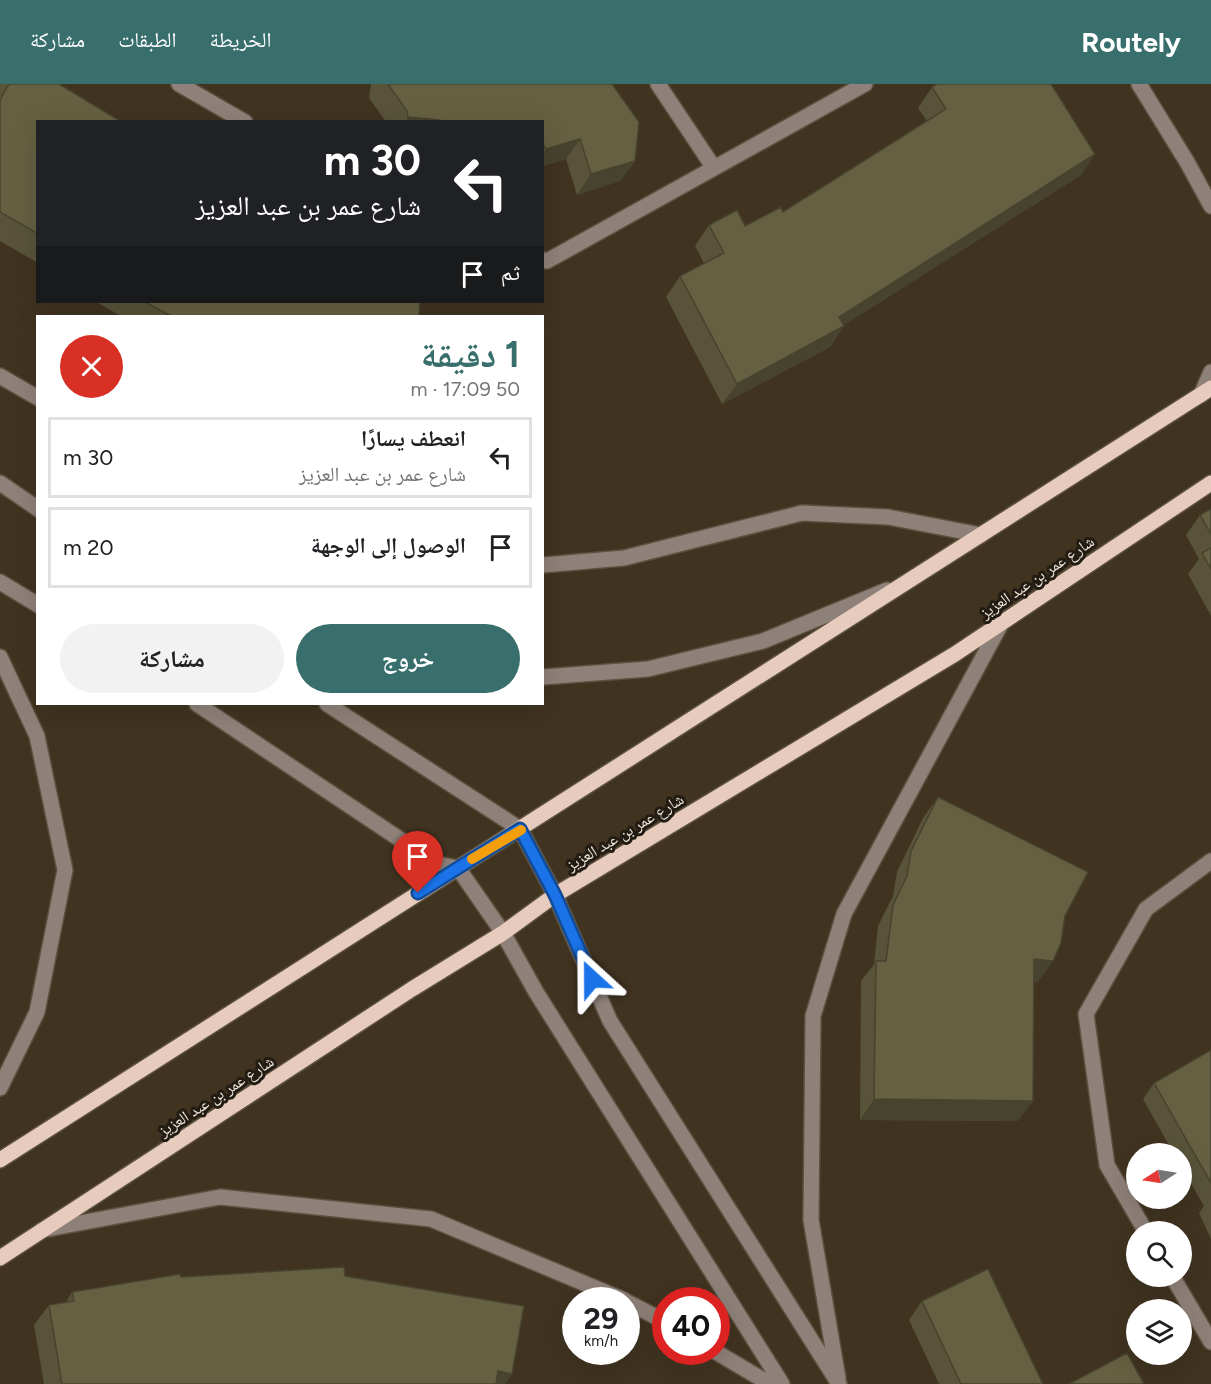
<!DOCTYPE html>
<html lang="ar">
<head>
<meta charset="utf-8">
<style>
  body { margin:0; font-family:Figtree,"Noto Naskh Arabic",sans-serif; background:#f2f2f2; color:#202124; direction:rtl; height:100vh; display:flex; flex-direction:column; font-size:22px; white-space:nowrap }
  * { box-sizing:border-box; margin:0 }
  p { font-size:20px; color:#757577 }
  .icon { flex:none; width:33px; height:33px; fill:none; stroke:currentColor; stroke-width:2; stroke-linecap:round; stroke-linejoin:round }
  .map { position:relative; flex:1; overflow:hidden; direction:ltr }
  .drawer { position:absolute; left:36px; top:231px; width:508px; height:390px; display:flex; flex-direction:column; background:#fff; border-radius:0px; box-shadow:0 6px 24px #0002; direction:rtl }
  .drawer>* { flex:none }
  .banner { position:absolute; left:36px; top:36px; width:508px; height:183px; border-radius:0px; box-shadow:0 6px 24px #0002; direction:rtl; background:#202124; color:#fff; overflow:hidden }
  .needle { width:39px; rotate:258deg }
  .buttons { position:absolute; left:1126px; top:1059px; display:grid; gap:12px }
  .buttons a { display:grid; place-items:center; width:66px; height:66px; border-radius:50%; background:#fff; box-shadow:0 6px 24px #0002; font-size:30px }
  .speed { position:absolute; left:562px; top:1203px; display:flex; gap:12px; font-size:30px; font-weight:700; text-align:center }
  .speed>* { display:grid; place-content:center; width:78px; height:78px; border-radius:50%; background:#fff; box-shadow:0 6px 24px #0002; line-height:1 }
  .speed small { font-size:15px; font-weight:400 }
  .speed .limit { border:9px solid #d22; background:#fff; color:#111 }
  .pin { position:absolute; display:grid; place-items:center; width:51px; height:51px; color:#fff; margin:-62px -26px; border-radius:50% 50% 50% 0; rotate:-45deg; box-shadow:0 0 6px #0007 }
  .pin .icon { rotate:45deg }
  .me { position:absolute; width:66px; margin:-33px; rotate:336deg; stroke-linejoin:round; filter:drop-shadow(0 0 4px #0008) }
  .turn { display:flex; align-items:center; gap:21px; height:126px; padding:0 24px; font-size:27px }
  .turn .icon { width:78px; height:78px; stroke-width:2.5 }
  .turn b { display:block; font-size:42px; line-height:51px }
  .then { display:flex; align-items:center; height:57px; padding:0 24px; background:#0003; gap:12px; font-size:22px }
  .round { display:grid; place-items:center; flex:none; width:63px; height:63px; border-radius:32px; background:#f2f2f2 }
  .overview { display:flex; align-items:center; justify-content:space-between; height:102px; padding:0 24px }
  h1 { font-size:36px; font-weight:700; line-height:45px; color:#386f6c }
  .primary-button { display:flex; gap:12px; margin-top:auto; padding:12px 24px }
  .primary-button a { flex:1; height:69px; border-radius:36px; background:#386f6c; color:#fff; font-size:24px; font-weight:700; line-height:69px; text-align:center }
  .primary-button a+a { background:#f2f2f2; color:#202124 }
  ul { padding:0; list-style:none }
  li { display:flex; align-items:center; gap:18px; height:81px; margin:0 12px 9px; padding:0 12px; border:3px solid #e0e0e0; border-radius:0px }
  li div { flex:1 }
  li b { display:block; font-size:22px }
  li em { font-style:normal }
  header { display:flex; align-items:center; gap:36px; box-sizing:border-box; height:84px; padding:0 30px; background:#386f6c; color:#fff }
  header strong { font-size:28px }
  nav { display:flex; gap:33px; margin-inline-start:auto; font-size:21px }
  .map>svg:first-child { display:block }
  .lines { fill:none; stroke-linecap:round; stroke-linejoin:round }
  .minor-casing { stroke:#5c503e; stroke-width:18 }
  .major-casing { stroke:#5c503e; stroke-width:18 }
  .minor { stroke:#8e8179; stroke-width:15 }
  .major { stroke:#e7cbbc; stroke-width:15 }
  .wall { fill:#585339 }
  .shaded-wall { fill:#47432e }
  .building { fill:#666042; stroke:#47432e; stroke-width:1.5 }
  .route-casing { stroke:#114b97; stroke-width:15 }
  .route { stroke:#1a73e8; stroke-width:10 }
  .slow { stroke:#f59e0b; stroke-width:10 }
  .labels { text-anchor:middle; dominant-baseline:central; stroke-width:6; stroke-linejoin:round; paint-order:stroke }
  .street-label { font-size:16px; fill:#efe6db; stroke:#221c13 }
</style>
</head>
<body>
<header>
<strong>Routely</strong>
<nav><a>الخريطة</a><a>الطبقات</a><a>مشاركة</a></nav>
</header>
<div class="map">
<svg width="1211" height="1300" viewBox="0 0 1211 1300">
  <rect width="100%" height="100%" fill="#403320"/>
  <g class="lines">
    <defs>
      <path id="minor" d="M 179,0 L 245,38
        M 658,0 L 714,84
        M 1139,0 L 1187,78 L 1211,122
        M 543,176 L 547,177 L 865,0
        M 0,292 L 38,314
        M 1201,311 L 1211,288
        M 0,399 L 38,425
        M 543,481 L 624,474 L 802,429 L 888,433 L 981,451
        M 0,498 L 38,521
        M 0,573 L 37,652 L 65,786 L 37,928 L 0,1004
        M 543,593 L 648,585 L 763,557 L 887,506
        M 197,620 L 437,780 L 458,784 L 503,849 L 536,908 L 782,1300
        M 327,620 L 520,745 L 555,811 L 610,937 L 839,1300
        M 42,1146 L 220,1113 L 431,1135 L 624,1216
        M 1146,1148 L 1107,1081 L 1086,930 L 1146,825 L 1211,777
        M 1172,1192 L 1211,1258
        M 627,1218 L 666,1238
        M 716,1268 L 770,1300
        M 838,1294 L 811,1136 L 813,932 L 844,830 L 1002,538"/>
      <path id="major" d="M 0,1076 L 1211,304
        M 0,1174 L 412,905 L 503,849 L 555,811 L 955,570 L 1211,399"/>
    </defs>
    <!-- minor casing -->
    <use href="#minor" class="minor-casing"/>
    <!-- major casing -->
    <use href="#major" class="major-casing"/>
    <!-- minor -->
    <use href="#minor" class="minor"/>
    <!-- major -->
    <use href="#major" class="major"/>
  </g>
  <!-- wall -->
  <path class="wall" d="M 0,0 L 59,0 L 38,38 L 38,179 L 0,157 Z
    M 371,0 L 612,0 L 635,77 L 620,97 L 577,111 L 566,75 L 543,82 L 543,38 L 386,38 L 369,14 Z
    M 932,3 L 1095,70 L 1081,91 L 843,241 L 844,242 L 830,263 L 722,320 L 666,213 L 680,192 L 704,179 L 695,162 L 709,141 L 745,142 L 783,128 L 927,37 L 918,24 Z
    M 96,218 L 420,218 L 419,232 L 121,232 Z
    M 1211,425 L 1211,532 L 1188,490 L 1199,475 L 1186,451 L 1200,431 Z
    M 938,713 L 1065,832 L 1038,898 L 1034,897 L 1018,1037 L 860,1036 L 861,897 L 874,880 L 878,842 L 893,812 L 897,788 L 923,734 Z
    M 1211,966 L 1211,1155 L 1199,1129 L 1204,1122 L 1182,1084 L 1182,1070 L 1174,1070 L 1143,1015 L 1154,999 Z
    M 345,1192 L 512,1290 L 505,1300 L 44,1300 L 34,1241 L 49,1221 L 66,1218 L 72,1208 L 181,1193 Z
    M 922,1217 L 1043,1300 L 939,1300 L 909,1236 Z"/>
  <!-- shaded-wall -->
  <path class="shaded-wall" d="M 408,33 L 440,36 L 439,38 L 405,38 Z
    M 580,55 L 566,75 L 543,82 L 543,70 L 546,65 Z
    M 1095,70 L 1081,91 L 832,249 L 844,242 L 830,263 L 722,320 L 737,300 L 839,233 Z
    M 635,77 L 620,97 L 577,111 L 591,90 Z
    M 1034,875 L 1053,877 L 1038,898 L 1020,895 Z
    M 874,1015 L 1033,1017 L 1018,1037 L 860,1036 Z
    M 498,1287 L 512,1290 L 505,1300 L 490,1300 Z"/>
  <!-- building -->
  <path class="building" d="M 9,0 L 59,0 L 122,38 L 38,38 L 38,150 L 0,128 L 0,16 Z
    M 388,0 L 612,0 L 639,38 L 635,77 L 591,90 L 580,55 L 546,65 L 543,60 L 543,38 L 527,37 L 440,38 L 440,36 L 408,33 L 407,27 Z
    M 937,0 L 1051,0 L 1095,70 L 839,233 L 844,242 L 737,300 L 680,192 L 724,169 L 709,141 L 737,126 L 745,142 L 781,123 L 783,128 L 946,25 L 932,3 Z
    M 145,218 L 420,218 L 419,232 L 171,232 Z
    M 1211,425 L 1211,450 L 1200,431 Z
    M 1211,464 L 1211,485 L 1202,469 Z
    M 938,713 L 1088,788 L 1065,832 L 1061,859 L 1053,877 L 1034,875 L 1033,1017 L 874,1015 L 876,877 L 886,877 L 893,821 L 907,792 L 911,767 Z
    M 1211,966 L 1211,1099 L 1154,999 Z
    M 344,1183 L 345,1192 L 524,1222 L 512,1290 L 498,1287 L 496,1300 L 62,1300 L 49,1221 L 74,1217 L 72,1208 L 180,1190 L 181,1193 Z
    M 988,1185 L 1043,1300 L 961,1300 L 922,1217 Z
    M 1127,1269 L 1144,1300 L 1069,1300 Z"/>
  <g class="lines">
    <defs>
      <path id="route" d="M 418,809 L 520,745 L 555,811 L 592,895"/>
    </defs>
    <!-- route casing -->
    <use href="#route" class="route-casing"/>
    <!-- route -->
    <use href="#route" class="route"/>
    <!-- slow -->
    <path class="slow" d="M 472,775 L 521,746"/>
  </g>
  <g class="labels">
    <!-- street labels -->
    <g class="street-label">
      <text transform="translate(1037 493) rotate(-34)">شارع عمر بن عبد العزيز</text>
      <text transform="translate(625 748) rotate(-31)">شارع عمر بن عبد العزيز</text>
      <text transform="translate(216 1012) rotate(-33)">شارع عمر بن عبد العزيز</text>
    </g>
  </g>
</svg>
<div class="buttons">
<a><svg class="needle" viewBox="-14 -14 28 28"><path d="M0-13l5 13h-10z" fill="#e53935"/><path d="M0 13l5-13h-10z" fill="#757577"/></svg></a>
<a><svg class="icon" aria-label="search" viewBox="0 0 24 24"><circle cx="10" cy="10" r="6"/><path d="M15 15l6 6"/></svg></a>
<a><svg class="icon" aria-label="layers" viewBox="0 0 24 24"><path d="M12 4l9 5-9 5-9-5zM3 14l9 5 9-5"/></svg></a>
</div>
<div class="speed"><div>29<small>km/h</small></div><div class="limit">40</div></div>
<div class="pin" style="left:418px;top:809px;background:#d93025"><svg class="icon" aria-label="arrive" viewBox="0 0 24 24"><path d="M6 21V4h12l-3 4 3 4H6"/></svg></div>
<svg class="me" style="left:592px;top:895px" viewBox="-20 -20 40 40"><path d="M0-17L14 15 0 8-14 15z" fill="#1a73e8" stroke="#fff" stroke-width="4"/></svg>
<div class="banner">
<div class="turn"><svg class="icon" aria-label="left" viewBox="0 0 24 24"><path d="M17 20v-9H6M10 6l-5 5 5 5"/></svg><div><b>30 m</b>شارع عمر بن عبد العزيز</div></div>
<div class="then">ثم<svg class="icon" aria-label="arrive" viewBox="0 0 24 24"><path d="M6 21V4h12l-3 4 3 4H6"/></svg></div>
</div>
<section class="drawer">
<div class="overview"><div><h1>1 دقيقة</h1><p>50 m · 17:09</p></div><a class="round" style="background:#d93025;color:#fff"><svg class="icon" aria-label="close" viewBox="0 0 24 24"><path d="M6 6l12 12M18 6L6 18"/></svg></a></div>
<ul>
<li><svg class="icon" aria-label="left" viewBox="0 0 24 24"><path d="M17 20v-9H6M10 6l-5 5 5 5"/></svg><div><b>انعطف يسارًا</b><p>شارع عمر بن عبد العزيز</p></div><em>30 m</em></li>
<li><svg class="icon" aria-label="arrive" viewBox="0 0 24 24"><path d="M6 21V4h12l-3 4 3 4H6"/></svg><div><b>الوصول إلى الوجهة</b></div><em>20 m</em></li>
</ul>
<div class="primary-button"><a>خروج</a><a>مشاركة</a></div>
</section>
</div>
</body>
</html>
